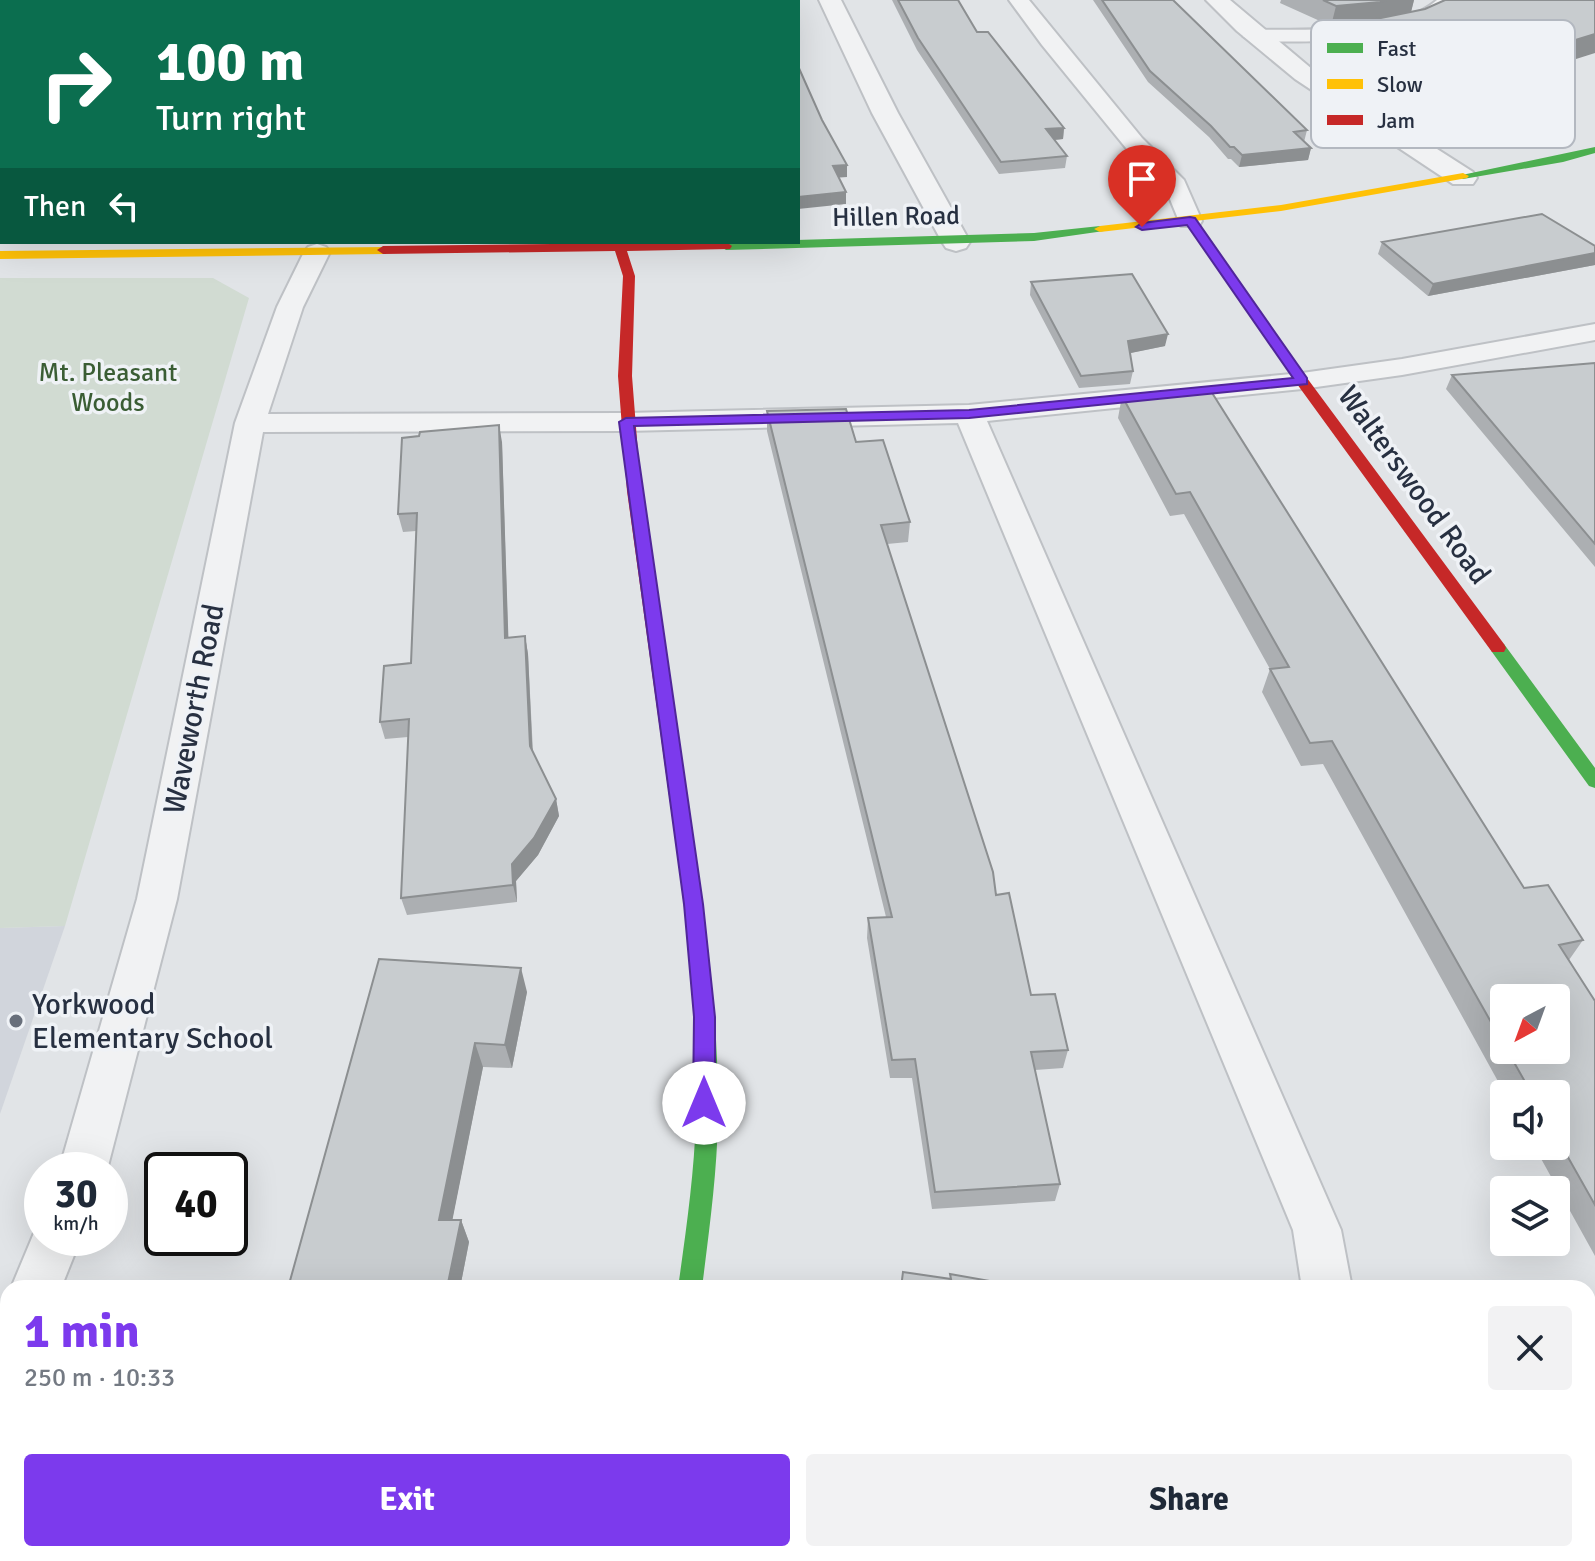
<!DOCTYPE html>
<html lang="en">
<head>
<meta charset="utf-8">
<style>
  body { margin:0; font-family:Signika,sans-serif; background:#f2f2f3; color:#1f2937; height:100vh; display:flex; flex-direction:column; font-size:30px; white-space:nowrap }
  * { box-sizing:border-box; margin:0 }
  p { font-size:26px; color:#747a83 }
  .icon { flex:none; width:44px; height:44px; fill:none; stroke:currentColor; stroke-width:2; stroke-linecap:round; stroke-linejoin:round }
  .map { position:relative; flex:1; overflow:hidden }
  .panel { position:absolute; left:0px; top:1280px; width:1596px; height:282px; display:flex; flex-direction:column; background:#fff; border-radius:24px 24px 0 0; box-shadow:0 8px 32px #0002 }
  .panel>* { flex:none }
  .hud { position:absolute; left:0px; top:0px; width:800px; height:244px; box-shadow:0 8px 32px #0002; background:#0b6e4f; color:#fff; overflow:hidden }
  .needle { width:52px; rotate:221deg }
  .tools { position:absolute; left:1490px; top:984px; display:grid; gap:16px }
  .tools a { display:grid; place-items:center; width:80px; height:80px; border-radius:8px; background:#fff; box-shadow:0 8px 32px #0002; font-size:40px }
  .speed { position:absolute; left:24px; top:1152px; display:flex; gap:16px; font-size:40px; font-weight:700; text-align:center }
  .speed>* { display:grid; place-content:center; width:104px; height:104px; border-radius:50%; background:#fff; box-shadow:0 8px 32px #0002; line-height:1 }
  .speed small { font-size:20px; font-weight:400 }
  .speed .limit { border:4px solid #111; border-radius:12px; background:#fff; color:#111 }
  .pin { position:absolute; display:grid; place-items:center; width:68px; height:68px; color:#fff; margin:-82px -34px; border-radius:50% 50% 50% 0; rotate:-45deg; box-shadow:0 0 8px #0007 }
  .pin .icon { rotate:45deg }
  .me { position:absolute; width:88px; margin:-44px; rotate:0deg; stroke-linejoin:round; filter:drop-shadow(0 0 6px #0008) }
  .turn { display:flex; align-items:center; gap:28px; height:168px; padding:0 24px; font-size:36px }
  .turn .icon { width:104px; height:104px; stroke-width:2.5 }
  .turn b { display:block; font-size:56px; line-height:68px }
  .then { display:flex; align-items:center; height:76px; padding:0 24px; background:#0003; gap:16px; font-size:30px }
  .round { display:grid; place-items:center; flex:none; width:84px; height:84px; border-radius:8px; background:#f2f2f3 }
  .overview { display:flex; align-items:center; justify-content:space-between; height:136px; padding:0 24px }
  h1 { font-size:48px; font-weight:700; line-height:60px; color:#7c3aed }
  .button { display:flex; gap:16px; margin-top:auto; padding:16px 24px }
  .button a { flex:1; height:92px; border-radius:8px; background:#7c3aed; color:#fff; font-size:32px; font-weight:700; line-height:92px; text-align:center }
  .button a+a { background:#f2f2f3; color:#1f2937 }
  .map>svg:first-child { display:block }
  .built { fill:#d1d5dc }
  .green { fill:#d1dbd2 }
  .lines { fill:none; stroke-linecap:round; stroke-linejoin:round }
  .lane-casing { stroke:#bec1c5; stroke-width:4 }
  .street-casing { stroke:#bec1c5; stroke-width:4 }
  .lane { fill:#f1f2f3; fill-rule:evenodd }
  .street { fill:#f1f2f3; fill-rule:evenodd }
  .fast { fill:#4caf50; fill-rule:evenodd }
  .slow { fill:#ffc107; fill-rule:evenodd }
  .jam { fill:#c62828; fill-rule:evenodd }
  .wall { fill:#acafb2; fill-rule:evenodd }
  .shaded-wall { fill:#8c8f91 }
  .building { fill:#c8cccf; stroke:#8c8f91; stroke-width:2 }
  .route { fill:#7c3aed; stroke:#51269a; stroke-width:2 }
  .poi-dot { fill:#686f7b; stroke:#eff2f6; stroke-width:3 }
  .labels { text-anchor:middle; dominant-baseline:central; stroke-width:7; stroke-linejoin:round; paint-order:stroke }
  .far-street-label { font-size:26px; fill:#273041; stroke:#eff2f6 }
  .far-park-label { font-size:26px; fill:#3a5d34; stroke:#eff2f6 }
  .street-label { font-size:30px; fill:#273041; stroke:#eff2f6 }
  .poi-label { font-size:30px; fill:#273041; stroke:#eff2f6; text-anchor:start }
  .key { fill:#eff2f6; stroke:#b3b8c0; stroke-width:2 }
  .key-label { font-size:22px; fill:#273041 }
</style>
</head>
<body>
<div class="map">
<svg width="1595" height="1561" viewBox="0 0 1595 1561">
  <rect width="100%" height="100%" fill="#e1e4e7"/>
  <!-- built -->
  <path class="built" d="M 65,926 L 0,1114 L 0,928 Z"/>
  <!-- green -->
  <path class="green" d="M 0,0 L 350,0 L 2,2 L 0,228 Z
    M 0,278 L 213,278 L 249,298 L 65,926 L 0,928 Z"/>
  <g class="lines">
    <defs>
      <path id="lane" d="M 594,0 L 614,0 L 614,2 L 594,2 Z
        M 1009,0 L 1029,0 L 1142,138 L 1184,180 L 1202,221 L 1199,226 L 1181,226 L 1165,187 L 1126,148 L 1042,45 Z
        M 1437,0 L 1458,0 C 1420,49 1309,40 1253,42 L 1243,36 L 1253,30 C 1306,28 1395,37 1437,0 Z
        M 317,244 L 326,247 L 330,252 L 303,307 L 268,414 L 626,413 L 969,405 L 1302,373 L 1402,359 L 1595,324 L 1595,340 L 1402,375 L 1302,389 L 987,421 L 1341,1230 L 1352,1288 L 1302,1288 L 1293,1230 L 958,423 L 626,431 L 263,432 L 177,899 L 107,1170 L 59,1170 L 137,899 L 235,423 L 277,307 L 304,252 L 308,247 Z
        M 42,1220 L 42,1238 L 81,1238 L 61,1288 L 11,1288 L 39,1221 Z
        M 8,1332 L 8,1401 L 0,1404 L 0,1335 Z
        M 1345,1554 L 1401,1554 L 1402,1561 L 1346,1561 Z"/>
      <path id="street" d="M 386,0 L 408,0 L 408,2 L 386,2 Z
        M 819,0 L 841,0 L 898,113 L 970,242 L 966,248 L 956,251 L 946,248 L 942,242 L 872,113 Z
        M 1206,0 L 1230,0 L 1312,69 L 1473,172 L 1477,178 L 1473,184 L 1453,184 L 1295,79 L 1237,31 Z
        M 615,1554 L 681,1554 L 679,1561 L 613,1561 Z"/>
    </defs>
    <!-- lane casing -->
    <use href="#lane" class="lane-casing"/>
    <!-- street casing -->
    <use href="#street" class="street-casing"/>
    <!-- lane -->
    <use href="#lane" class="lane"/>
    <!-- street -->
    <use href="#street" class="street"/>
    <!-- fast -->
    <path class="fast" d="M 1595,147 L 1595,153 L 1563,162 L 1463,179 L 1457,176 Z
      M 1100,226 L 1106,229 L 1104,231 L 1034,241 L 726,250 L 720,246 L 726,242 L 1034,233 Z
      M 1498,642 L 1504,644 L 1595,768 L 1595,788 L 1589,786 L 1492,652 L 1490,648 Z
      M 679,796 L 685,798 L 688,803 C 704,907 719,1013 718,1118 C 717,1175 709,1231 702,1288 L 678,1288 C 686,1231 694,1176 696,1118 C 699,1013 685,907 670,803 L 673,798 Z"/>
    <!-- slow -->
    <path class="slow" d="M 1463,173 L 1469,176 L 1467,178 L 1281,211 L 1100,232 L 1094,229 L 1100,226 L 1281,205 Z
      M 387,247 L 389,250 L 383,254 L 0,259 L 0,251 Z"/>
    <!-- jam -->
    <path class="jam" d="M 1186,219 L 1194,219 L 1307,378 L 1504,644 L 1506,648 L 1504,652 L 1492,652 L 1297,384 L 1184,221 Z
      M 726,242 L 732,246 L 730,249 L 627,251 L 635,276 L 632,376 L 641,491 L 688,803 L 685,808 L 673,808 L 670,803 L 627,491 L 618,376 L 623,276 L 615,251 L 383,254 L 377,250 L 383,246 Z"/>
  </g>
  <!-- wall -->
  <path class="wall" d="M 892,0 L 958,0 L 977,32 L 1064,128 L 1063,139 L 1054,140 L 1067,156 L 1065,168 L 999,174 L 917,50 Z
    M 1093,0 L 1173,0 L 1307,130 L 1304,142 L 1311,148 L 1308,160 L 1239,167 L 1231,159 L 1228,159 L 1209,137 L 1148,82 Z
    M 1281,0 L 1414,0 L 1411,12 L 1595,0 L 1497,84 L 1489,98 L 1365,41 L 1370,23 L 1331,26 L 1280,3 Z
    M 1382,242 L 1595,246 L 1595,265 L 1428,296 L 1378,254 Z
    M 1031,282 L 1165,346 L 1130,353 L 1133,371 L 1130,384 L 1079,388 L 1030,295 Z
    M 1595,363 L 1595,567 L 1446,389 L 1452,375 Z
    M 1122,396 L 1524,888 L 1583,940 L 1569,960 L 1595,1001 L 1595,1256 L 1534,1146 L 1556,1146 L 1556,1094 L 1505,1094 L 1323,764 L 1301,766 L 1262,692 L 1270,669 L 1184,514 L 1170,516 L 1118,418 ZM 1504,998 L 1556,1050 L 1504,1050 Z
    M 767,411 L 910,522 L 908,542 L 887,544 L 996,895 L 1031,995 L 1068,1050 L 1063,1068 L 1035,1070 L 1060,1184 L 1055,1201 L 932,1209 L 912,1078 L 890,1078 L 867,938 L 868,918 L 886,917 L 767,431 Z
    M 502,442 L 508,638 L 525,636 L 528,654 L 533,752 L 556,799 L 559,816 L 538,855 L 516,881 L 517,902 L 407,915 L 401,898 L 408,737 L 385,739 L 380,722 L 411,663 L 416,531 L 403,532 L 398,514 Z
    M 379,959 L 527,992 L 512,1068 L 483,1067 L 452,1220 L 461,1220 L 469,1242 L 460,1288 Z"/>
  <!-- shaded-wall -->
  <path class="shaded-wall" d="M 1387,0 L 1414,0 L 1411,12 L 1374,22 L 1371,20 L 1370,23 L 1331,26 L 1336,6 Z
    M 1595,34 L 1595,53 L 1497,84 L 1489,98 L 1500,63 Z
    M 1064,128 L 1063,139 L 1044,141 L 1046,129 Z
    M 1311,148 L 1308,160 L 1239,167 L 1242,155 Z
    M 847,165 L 847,177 L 833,178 L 833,166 Z
    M 846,192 L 846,204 L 798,209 L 798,197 Z
    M 1595,253 L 1595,265 L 1428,296 L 1433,284 Z
    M 1168,334 L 1165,346 L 1126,354 L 1128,341 Z
    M 499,425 L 502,442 L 509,656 L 505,638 Z
    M 525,636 L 528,654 L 533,763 L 530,746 Z
    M 556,799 L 559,816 L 538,855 L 516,881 L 517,902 L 513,885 L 512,864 Z
    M 521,968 L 527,992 L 512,1068 L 505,1045 Z
    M 475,1043 L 483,1067 L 448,1242 L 439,1220 Z
    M 461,1220 L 469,1242 L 460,1288 L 447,1288 Z
    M 355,1554 L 372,1554 L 370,1561 L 353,1561 Z"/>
  <!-- building -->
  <path class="building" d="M 472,0 L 529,0 L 529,2 L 472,2 Z
    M 713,0 L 771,0 L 772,2 L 714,2 Z
    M 898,0 L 958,0 L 977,32 L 988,32 L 1064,128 L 1046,129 L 1067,156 L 1001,162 L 918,38 Z
    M 1102,0 L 1173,0 L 1307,130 L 1294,132 L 1311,148 L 1242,155 L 1234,147 L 1230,147 L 1211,126 L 1150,71 Z
    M 1323,0 L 1387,0 L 1380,2 L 1336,6 Z
    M 1445,0 L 1595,0 L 1595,34 L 1500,63 L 1503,66 L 1497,76 L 1371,20 L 1425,9 Z
    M 798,66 L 822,120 L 847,165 L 833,166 L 846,192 L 798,197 Z
    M 1542,214 L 1595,246 L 1595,253 L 1433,284 L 1382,242 Z
    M 1132,274 L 1168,334 L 1128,341 L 1133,371 L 1081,376 L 1031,282 Z
    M 1595,363 L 1595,544 L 1452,375 Z
    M 1209,388 L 1524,888 L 1548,885 L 1583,940 L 1559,945 L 1595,1001 L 1595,1205 L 1556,1136 L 1556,1094 L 1532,1094 L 1507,1050 L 1556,1050 L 1556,998 L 1504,998 L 1504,1045 L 1332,741 L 1310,743 L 1270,669 L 1289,667 L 1190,492 L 1176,494 L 1122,396 Z
    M 846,409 L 856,442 L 883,440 L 910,522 L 881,525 L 993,872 L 996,895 L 1009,893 L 1031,995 L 1055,994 L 1068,1050 L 1031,1052 L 1060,1184 L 935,1192 L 915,1059 L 892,1060 L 868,918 L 892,917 L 767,411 Z
    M 499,425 L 505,638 L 525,636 L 530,746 L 556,799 L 534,838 L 512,864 L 513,885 L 401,898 L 409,719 L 380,722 L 384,666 L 411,663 L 417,513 L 398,514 L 402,438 L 419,436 L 420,432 Z
    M 379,959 L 521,968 L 505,1045 L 475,1043 L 439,1220 L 461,1220 L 447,1288 L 288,1288 Z
    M 903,1272 L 951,1279 L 950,1274 L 1030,1288 L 901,1288 Z
    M 203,1554 L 355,1554 L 353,1561 L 201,1561 Z
    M 911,1554 L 1067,1554 L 1066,1561 L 911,1561 Z"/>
  <!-- route -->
  <path class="route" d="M 1190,217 L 1195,218 L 1307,378 L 1307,384 L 969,418 L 634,426 L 703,904 L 715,1017 L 715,1103 L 712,1110 L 704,1113 L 697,1110 L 693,1103 L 694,1017 L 684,904 L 619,422 L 626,418 L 969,410 L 1293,378 L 1187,225 L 1142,230 L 1136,227 L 1142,223 Z"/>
  <!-- markers -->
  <circle class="poi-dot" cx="16" cy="1021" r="8"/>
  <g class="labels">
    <!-- far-street labels -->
    <g class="far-street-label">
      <text transform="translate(896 217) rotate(-1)">Hillen Road</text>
    </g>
    <!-- far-park labels -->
    <g class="far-park-label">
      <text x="108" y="373">Mt. Pleasant<tspan x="108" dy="30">Woods</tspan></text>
    </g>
    <!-- street labels -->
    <g class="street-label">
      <text transform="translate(1414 485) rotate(54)">Walterswood Road</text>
      <text transform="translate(194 709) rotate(-79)">Waveworth Road</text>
    </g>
    <!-- poi labels -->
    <g class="poi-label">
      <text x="32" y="1004">Yorkwood<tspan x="32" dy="34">Elementary School</tspan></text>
    </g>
  </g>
  <!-- legend -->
  <rect x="1311" y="20" width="264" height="128" rx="12" class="key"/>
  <rect x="1327" y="43" width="36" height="10" fill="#4caf50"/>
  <rect x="1327" y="79" width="36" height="10" fill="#ffc107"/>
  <rect x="1327" y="115" width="36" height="10" fill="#c62828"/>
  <g class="key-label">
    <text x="1377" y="56">Fast</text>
    <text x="1377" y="92">Slow</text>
    <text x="1377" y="128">Jam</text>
  </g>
</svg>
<div class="tools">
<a><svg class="needle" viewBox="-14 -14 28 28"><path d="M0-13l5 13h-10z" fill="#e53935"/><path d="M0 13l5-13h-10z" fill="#747a83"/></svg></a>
<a><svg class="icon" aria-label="sound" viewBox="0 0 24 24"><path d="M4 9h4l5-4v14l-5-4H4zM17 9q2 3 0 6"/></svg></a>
<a><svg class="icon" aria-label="layers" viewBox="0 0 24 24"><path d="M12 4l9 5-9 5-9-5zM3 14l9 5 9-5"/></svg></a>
</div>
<div class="speed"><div>30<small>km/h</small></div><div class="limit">40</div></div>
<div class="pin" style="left:1142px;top:227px;background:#d93025"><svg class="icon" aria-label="arrive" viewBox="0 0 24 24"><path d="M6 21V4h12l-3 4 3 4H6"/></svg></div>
<svg class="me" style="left:704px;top:1103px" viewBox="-20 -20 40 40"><circle r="19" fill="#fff"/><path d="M0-13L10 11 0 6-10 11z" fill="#7c3aed"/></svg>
<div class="hud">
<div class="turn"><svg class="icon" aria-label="right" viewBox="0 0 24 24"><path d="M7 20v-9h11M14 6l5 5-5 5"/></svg><div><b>100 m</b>Turn right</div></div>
<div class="then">Then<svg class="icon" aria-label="left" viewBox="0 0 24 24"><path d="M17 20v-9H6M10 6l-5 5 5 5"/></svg></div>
</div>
<section class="panel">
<div class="overview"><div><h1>1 min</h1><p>250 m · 10:33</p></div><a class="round"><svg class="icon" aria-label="close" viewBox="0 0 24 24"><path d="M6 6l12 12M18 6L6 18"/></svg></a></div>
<div class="button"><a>Exit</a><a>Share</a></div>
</section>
</div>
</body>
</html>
